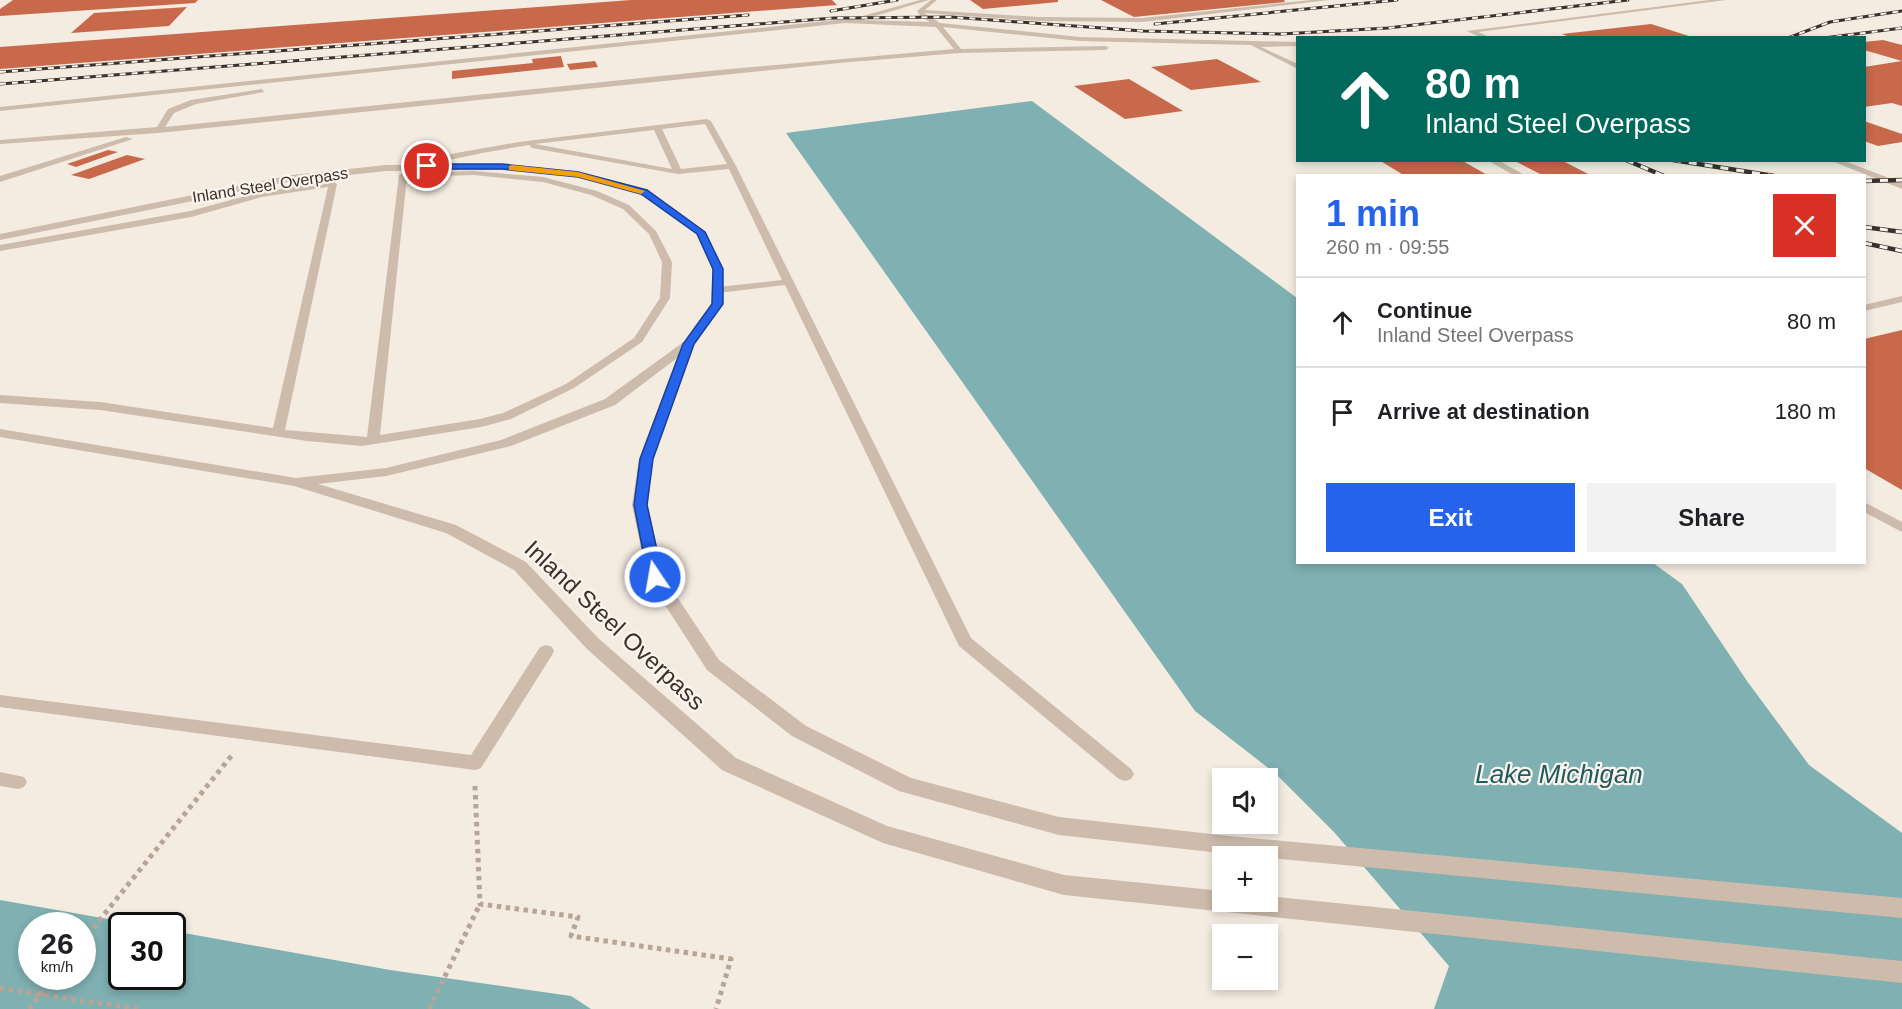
<!DOCTYPE html>
<html lang="en">
<head>
<meta charset="utf-8">
<style>
  body { margin:0; font-family:Helvetica,sans-serif; background:#f2f2f2; color:#202124; height:100vh; display:flex; flex-direction:column; font-size:22px; white-space:nowrap }
  * { box-sizing:border-box; margin:0 }
  p { font-size:20px; color:#757577 }
  .icon { flex:none; width:33px; height:33px; fill:none; stroke:currentColor; stroke-width:2; stroke-linecap:round; stroke-linejoin:round }
  .map { position:relative; flex:1; overflow:hidden }
  .drawer { position:absolute; left:1296px; top:174px; width:570px; height:390px; display:flex; flex-direction:column; background:#fff; border-radius:0px; box-shadow:0 3px 9px #0003 }
  .drawer>* { flex:none }
  .top-card { position:absolute; left:1296px; top:36px; width:570px; height:126px; border-radius:0px; box-shadow:0 3px 9px #0003; background:#00695c; color:#fff; overflow:hidden }
  .controls { position:absolute; left:1212px; top:768px; display:grid; gap:12px }
  .controls a { display:grid; place-items:center; width:66px; height:66px; border-radius:0px; background:#fff; box-shadow:0 3px 9px #0003; font-size:30px }
  .speed { position:absolute; left:18px; top:912px; display:flex; gap:12px; font-size:30px; font-weight:700; text-align:center }
  .speed>* { display:grid; place-content:center; width:78px; height:78px; border-radius:50%; background:#fff; box-shadow:0 3px 9px #0003; line-height:1 }
  .speed small { font-size:15px; font-weight:400 }
  .speed .limit { border:3px solid #111; border-radius:9px; background:#fff; color:#111 }
  .pin { position:absolute; display:grid; place-items:center; width:51px; height:51px; color:#fff; margin:-26px; border:3px solid #fff; border-radius:50%; box-shadow:0 2px 6px #0007 }
  .me { position:absolute; width:66px; margin:-33px; rotate:348deg; stroke-linejoin:round; filter:drop-shadow(0 0 4px #0008) }
  .turn { display:flex; align-items:center; gap:21px; height:126px; padding:0 30px; font-size:27px }
  .turn .icon { width:78px; height:78px; stroke-width:2.5 }
  .turn b { display:block; font-size:42px; line-height:51px }
  .round { display:grid; place-items:center; flex:none; width:63px; height:63px; border-radius:0px; background:#f2f2f2 }
  .head { display:flex; align-items:center; justify-content:space-between; height:102px; padding:0 30px }
  h1 { font-size:36px; font-weight:800; line-height:45px; color:#2563eb }
  .action { display:flex; gap:12px; margin-top:auto; padding:12px 30px }
  .action a { flex:1; height:69px; border-radius:0px; background:#2563eb; color:#fff; font-size:24px; font-weight:800; line-height:69px; text-align:center }
  .action a+a { background:#f2f2f2; color:#202124 }
  ul { padding:0; list-style:none }
  li { display:flex; align-items:center; gap:18px; height:90px; padding:0 30px; border-top:2px solid #e0e0e0 }
  li div { flex:1 }
  li b { display:block; font-size:22px }
  li em { font-style:normal }
  .map>svg:first-child { display:block }
  .water { fill:#7fb0b2; fill-rule:evenodd }
  .pier { fill:#f4ebe1 }
  .building { fill:#c8694b }
  .lines { fill:none; stroke-linecap:round; stroke-linejoin:round }
  .path { stroke:#b9a596; stroke-width:5; stroke-dasharray:4.5 4.5; stroke-linecap:butt }
  .lane { fill:#cdbbac; fill-rule:evenodd }
  .street { fill:#cdbbac; fill-rule:evenodd }
  .rail-far1-casing { stroke:#3b302b; stroke-width:3 }
  .rail-casing { stroke:#3b302b; stroke-width:4.5 }
  .rail-far1 { stroke:#fbf5ee; stroke-width:2; stroke-dasharray:6; stroke-linecap:butt }
  .rail { stroke:#fbf5ee; stroke-width:3; stroke-dasharray:8; stroke-linecap:butt }
  .route { fill:#2563eb; stroke:#184099; stroke-width:1.5 }
  .slow { fill:#f59e0b }
  .labels { text-anchor:middle; dominant-baseline:central; stroke-width:4.5; stroke-linejoin:round; paint-order:stroke }
  .far-street-label { font-size:16px; fill:#3b302b; stroke:#fbf5ee }
  .near-street-label { font-size:24px; fill:#3b302b; stroke:#fbf5ee }
  .near-water-label { font-size:26px; font-style:italic; fill:#1f5a5e; stroke:#fbf5ee }
</style>
</head>
<body>
<div class="map">
<svg width="1902" height="1009" viewBox="0 0 1902 1009">
  <rect width="100%" height="100%" fill="#f4ebe1"/>
  <!-- water -->
  <path class="water" d="M 1032,101 L 1297,298 L 1298,562 L 1653,563 L 1682,584 L 1747,681 L 1809,765 L 1902,833 L 1902,1009 L 1434,1009 L 1449,966 L 1334,832 L 1276,774 L 1195,711 L 786,133 Z
    M 0,900 L 142,925 L 122,926 L 122,976 L 172,976 L 173,931 L 390,970 L 571,996 L 591,1009 L 0,1009 ZM 32,926 L 82,926 L 82,976 L 32,976 Z"/>
  <!-- pier -->
  <path class="pier" d="M 697,965 L 818,972 L 846,1009 L 629,1009 Z"/>
  <!-- building -->
  <path class="building" d="M 13,0 L 198,0 L 195,3 L 0,16 L 0,9 Z
    M 631,0 L 832,0 L 837,5 L 0,69 L 0,47 Z
    M 970,0 L 1058,0 L 1058,2 L 983,9 Z
    M 1101,0 L 1284,0 L 1285,2 L 1134,17 Z
    M 187,7 L 169,26 L 71,33 L 94,13 Z
    M 1651,24 L 1689,36 L 1564,38 L 1567,36 L 1562,34 Z
    M 1883,40 L 1902,45 L 1902,61 L 1864,50 L 1864,42 Z
    M 561,56 L 564,67 L 452,79 L 452,71 L 533,63 L 532,59 Z
    M 1217,59 L 1261,82 L 1191,90 L 1151,67 Z
    M 595,61 L 598,67 L 570,70 L 567,64 Z
    M 1902,61 L 1902,106 L 1892,103 L 1864,107 L 1864,67 Z
    M 1129,79 L 1183,111 L 1125,119 L 1074,86 Z
    M 1864,121 L 1902,134 L 1902,142 L 1878,146 L 1864,141 Z
    M 108,150 L 118,152 L 76,167 L 67,164 Z
    M 127,155 L 145,159 L 89,179 L 71,175 Z
    M 1379,160 L 1461,160 L 1489,176 L 1405,176 Z
    M 1513,160 L 1561,160 L 1592,176 L 1544,176 Z
    M 1902,330 L 1902,490 L 1864,468 L 1864,339 Z"/>
  <g class="lines">
    <!-- path -->
    <path class="path" d="M 475,786 L 480,904 L 578,917 L 571,936 L 731,959 L 716,1009
      M 82,942 L 232,755
      M 0,988 L 139,1009
      M 29,1009 L 55,976
      M 429,1009 L 480,904"/>
    <!-- lane -->
    <path class="lane" d="M 920,0 L 929,0 L 862,20 L 930,22 L 921,17 L 917,11 L 931,0 L 937,0 L 925,10 L 1039,17 L 1142,18 L 1311,0 L 1329,0 L 1142,22 L 1039,21 L 924,13 L 940,23 L 1080,37 L 1298,42 L 1298,46 L 1261,47 L 1298,64 L 1298,69 L 1251,45 L 1080,41 L 943,27 L 961,49 L 1106,46 L 1109,48 L 1106,50 L 959,53 L 839,63 L 158,133 L 0,144 L 0,140 L 157,127 L 168,109 L 191,100 L 262,89 L 264,92 L 196,104 L 174,113 L 165,127 L 719,70 L 954,49 L 936,27 L 845,23 L 0,111 L 0,107 L 845,19 L 860,19 L 859,17 Z
      M 1709,0 L 1726,0 L 1478,32 L 1492,38 L 1482,38 L 1467,31 Z
      M 1423,36 L 1452,36 L 1455,38 L 1420,38 Z
      M 707,119 L 711,121 L 736,166 L 971,638 L 1131,769 L 1134,774 L 1131,779 L 1125,781 L 1119,779 L 959,646 L 785,285 L 718,293 L 713,290 L 718,287 L 782,280 L 729,169 L 678,174 L 532,148 L 529,145 L 482,153 L 408,169 L 404,167 L 445,155 L 519,142 ZM 705,124 L 727,164 L 681,169 L 662,129 ZM 654,130 L 672,169 L 535,144 Z
      M 126,137 L 133,139 L 0,182 L 0,176 Z
      M 1487,160 L 1498,160 L 1526,176 L 1515,176 Z
      M 1829,160 L 1842,160 L 1902,183 L 1902,189 Z
      M 474,171 L 543,177 L 597,191 L 629,205 L 656,231 L 672,262 L 670,298 L 642,342 L 574,388 L 511,419 L 481,427 L 362,446 L 307,441 L 100,410 L 0,403 L 0,395 L 100,402 L 273,428 L 328,187 L 262,197 L 191,217 L 0,251 L 0,245 L 190,211 L 261,192 L 333,181 L 337,184 L 285,430 L 367,437 L 399,175 L 403,173 ZM 474,175 L 543,182 L 591,195 L 623,209 L 649,234 L 662,262 L 660,298 L 634,338 L 566,384 L 503,413 L 480,419 L 380,435 L 407,177 Z
      M 1902,296 L 1902,302 L 1864,311 L 1864,305 Z
      M 1864,502 L 1902,522 L 1902,532 L 1864,512 Z
      M 546,645 L 552,647 L 554,651 L 552,655 L 481,768 L 475,770 L 0,707 L 0,695 L 471,755 L 540,647 Z
      M 0,772 L 24,777 L 27,782 L 24,787 L 18,789 L 0,786 Z"/>
    <!-- street -->
    <path class="street" d="M 502,164 L 578,171 L 647,190 L 706,232 L 723,269 L 723,304 L 695,344 L 653,459 L 648,505 L 663,576 L 719,660 L 806,726 L 911,778 L 1059,817 L 1229,836 L 1902,898 L 1902,918 L 1229,854 L 1059,835 L 899,791 L 792,736 L 707,670 L 647,577 L 632,505 L 639,459 L 677,358 L 615,405 L 511,446 L 386,476 L 318,484 L 456,525 L 526,562 L 598,638 L 736,758 L 887,826 L 1064,875 L 1222,891 L 1222,902 L 1268,902 L 1268,896 L 1902,961 L 1902,983 L 1064,895 L 883,843 L 722,770 L 586,648 L 514,570 L 446,533 L 294,486 L 0,437 L 0,429 L 296,478 L 386,468 L 501,440 L 605,399 L 685,341 L 711,304 L 713,269 L 697,234 L 641,194 L 578,177 L 502,170 L 386,171 L 292,181 L 0,240 L 0,234 L 292,175 L 386,165 Z"/>
    <defs>
      <path id="rail-far1" d="M 831,11 L 897,0
        M 1155,24 L 1397,0
        M 1788,38 L 1830,22 L 1902,11
        M 1824,38 L 1902,28
        M 0,72 L 748,15
        M 0,84 L 834,18 L 951,17 L 1143,31 L 1281,34 L 1388,28 L 1628,0"/>
      <path id="rail" d="M 1626,160 L 1664,176
        M 1673,160 L 1774,176
        M 1864,181 L 1902,180
        M 1864,227 L 1902,232
        M 1864,243 L 1902,251"/>
    </defs>
    <!-- rail-far1 casing -->
    <use href="#rail-far1" class="rail-far1-casing"/>
    <!-- rail casing -->
    <use href="#rail" class="rail-casing"/>
    <!-- rail-far1 -->
    <use href="#rail-far1" class="rail-far1"/>
    <!-- rail -->
    <use href="#rail" class="rail"/>
  </g>
  <!-- route -->
  <path class="route" d="M 424,164 L 502,164 L 578,172 L 647,190 L 705,232 L 723,269 L 723,304 L 694,344 L 653,459 L 647,505 L 663,577 L 661,581 L 655,582 L 648,577 L 634,505 L 640,459 L 683,344 L 712,304 L 713,269 L 697,234 L 641,194 L 578,177 L 502,169 L 427,169 L 424,168 Z"/>
  <!-- slow -->
  <path class="slow" d="M 512,165 L 578,172 L 645,191 L 641,194 L 578,177 L 509,170 L 509,166 Z"/>
  <g class="labels">
    <!-- far-street labels -->
    <g class="far-street-label">
      <text transform="translate(270 185) rotate(-9)">Inland Steel Overpass</text>
    </g>
    <!-- near-street labels -->
    <g class="near-street-label">
      <text transform="translate(615 625) rotate(43)">Inland Steel Overpass</text>
    </g>
    <!-- near-water labels -->
    <g class="near-water-label">
      <text x="1559" y="774">Lake Michigan</text>
    </g>
  </g>
</svg>
<div class="controls">
<a><svg class="icon" aria-label="sound" viewBox="0 0 24 24"><path d="M4 9h4l5-4v14l-5-4H4zM17 9q2 3 0 6"/></svg></a>
<a>+</a>
<a>−</a>
</div>
<div class="speed"><div>26<small>km/h</small></div><div class="limit">30</div></div>
<div class="pin" style="left:427px;top:166px;background:#d93025"><svg class="icon" aria-label="arrive" viewBox="0 0 24 24"><path d="M6 21V4h12l-3 4 3 4H6"/></svg></div>
<svg class="me" style="left:655px;top:577px" viewBox="-20 -20 40 40"><circle r="17" fill="#2563eb" stroke="#fff" stroke-width="3"/><path d="M0-11L8 9 0 5-8 9z" fill="#fff"/></svg>
<div class="top-card">
<div class="turn"><svg class="icon" aria-label="ahead" viewBox="0 0 24 24"><path d="M12 20V5M6 11l6-6 6 6"/></svg><div><b>80 m</b>Inland Steel Overpass</div></div>
</div>
<section class="drawer">
<div class="head"><div><h1>1 min</h1><p>260 m · 09:55</p></div><a class="round" style="background:#d93025;color:#fff"><svg class="icon" aria-label="close" viewBox="0 0 24 24"><path d="M6 6l12 12M18 6L6 18"/></svg></a></div>
<ul>
<li><svg class="icon" aria-label="ahead" viewBox="0 0 24 24"><path d="M12 20V5M6 11l6-6 6 6"/></svg><div><b>Continue</b><p>Inland Steel Overpass</p></div><em>80 m</em></li>
<li><svg class="icon" aria-label="arrive" viewBox="0 0 24 24"><path d="M6 21V4h12l-3 4 3 4H6"/></svg><div><b>Arrive at destination</b></div><em>180 m</em></li>
</ul>
<div class="action"><a>Exit</a><a>Share</a></div>
</section>
</div>
</body>
</html>
